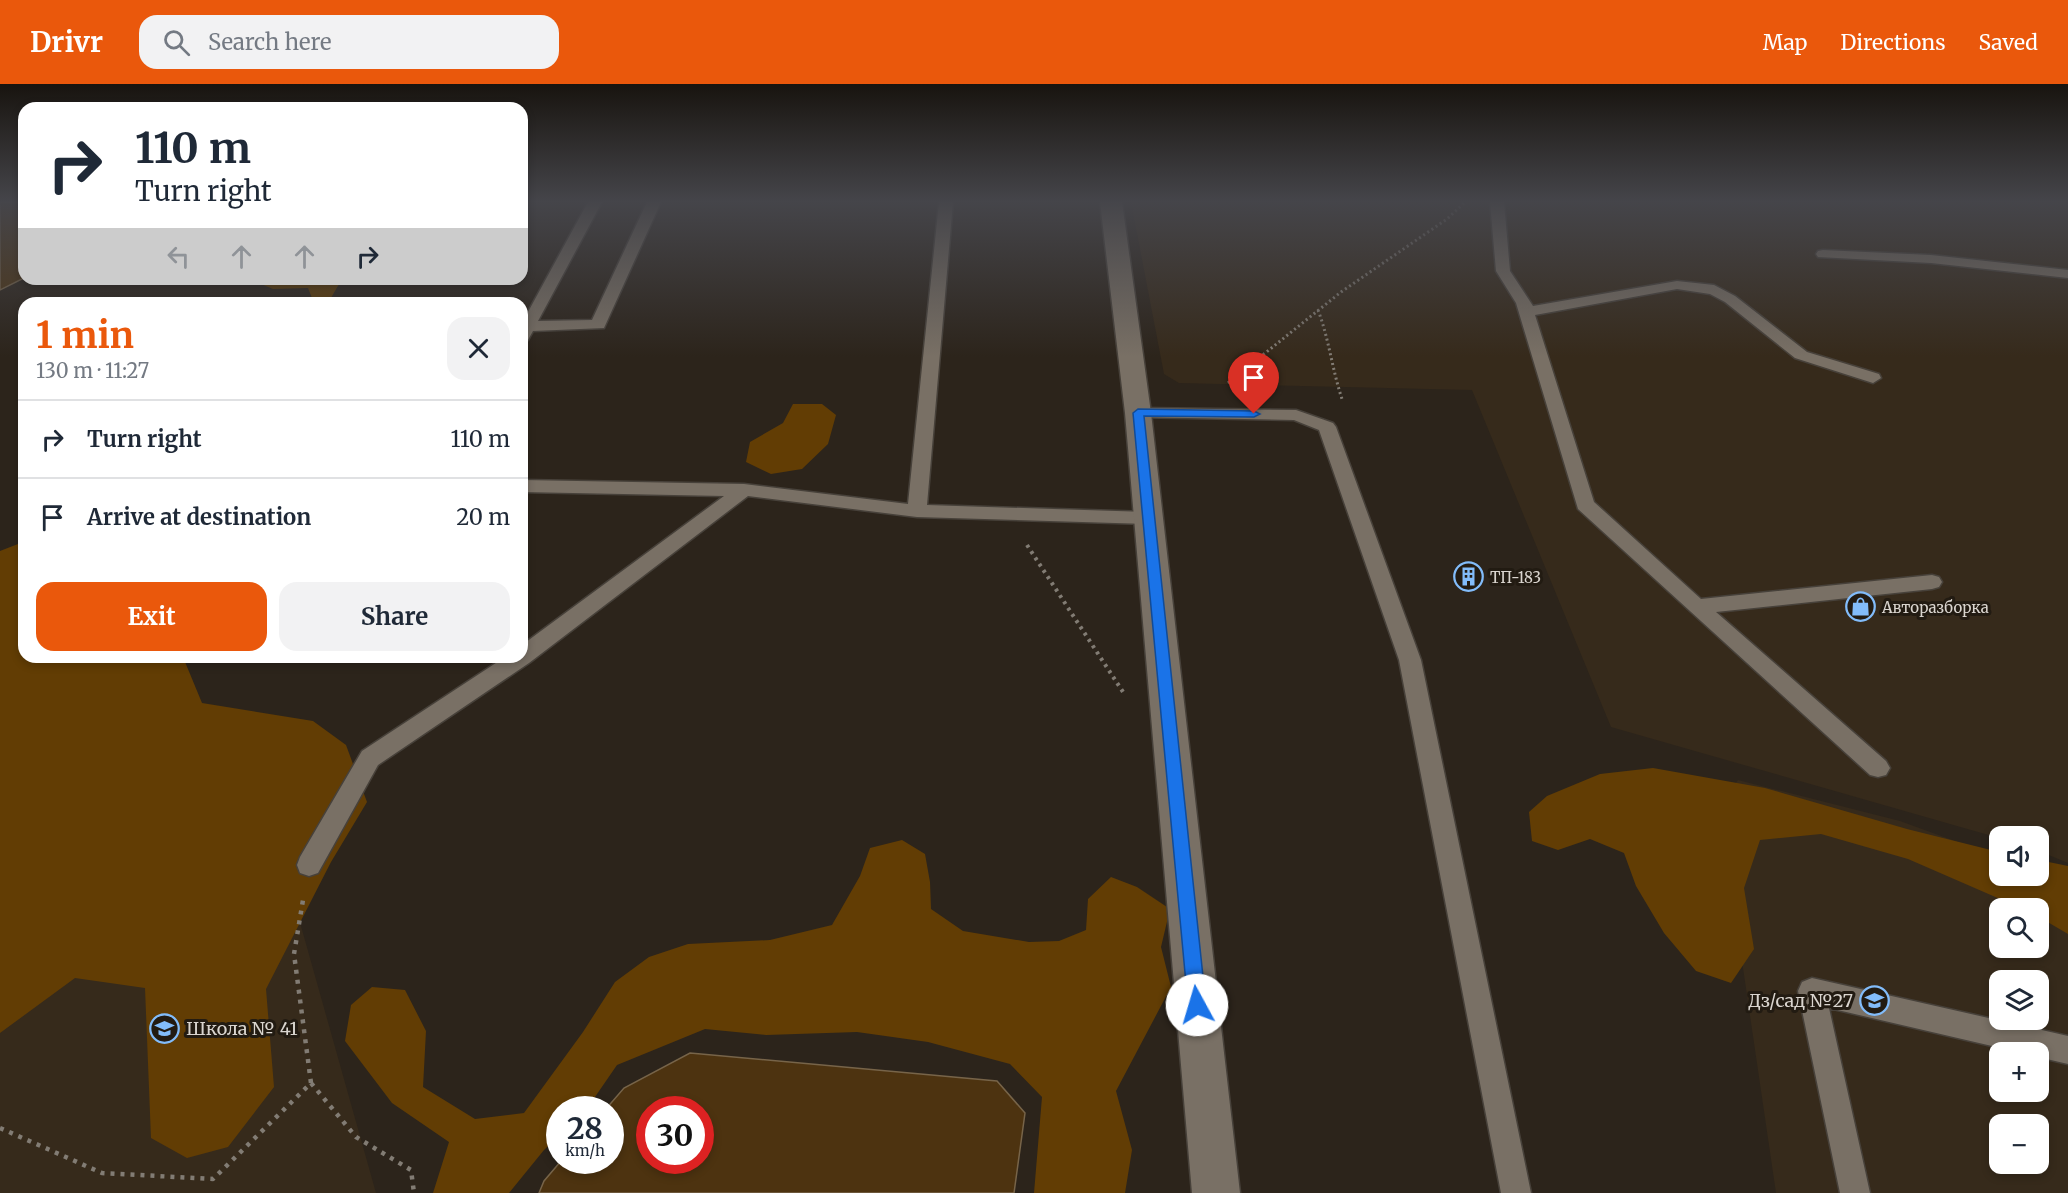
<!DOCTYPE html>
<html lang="en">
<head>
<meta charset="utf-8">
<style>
  body { margin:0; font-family:Merriweather,serif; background:#f2f2f3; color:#1f2937; height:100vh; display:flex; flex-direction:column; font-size:22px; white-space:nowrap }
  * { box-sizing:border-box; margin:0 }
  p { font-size:20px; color:#747a83 }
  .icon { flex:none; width:33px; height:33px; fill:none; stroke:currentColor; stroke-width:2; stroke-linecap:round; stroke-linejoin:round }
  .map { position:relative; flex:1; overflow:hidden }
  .side { position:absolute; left:18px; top:213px; width:510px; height:366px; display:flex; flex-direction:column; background:#fff; border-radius:18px; box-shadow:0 3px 9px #0003 }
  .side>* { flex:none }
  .hud { position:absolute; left:18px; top:18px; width:510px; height:183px; border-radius:18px; box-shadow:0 3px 9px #0003; background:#fff; color:#1f2937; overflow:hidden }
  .fabs { position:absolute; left:1989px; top:742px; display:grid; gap:12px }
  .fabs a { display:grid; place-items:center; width:60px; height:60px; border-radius:12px; background:#fff; box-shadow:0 3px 9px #0003; font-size:30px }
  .speed { position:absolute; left:546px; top:1012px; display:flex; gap:12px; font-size:30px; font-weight:700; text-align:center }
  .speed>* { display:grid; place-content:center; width:78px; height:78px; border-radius:50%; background:#fff; box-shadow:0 3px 9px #0003; line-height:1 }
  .speed small { font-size:15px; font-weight:400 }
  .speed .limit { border:9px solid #d22; background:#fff; color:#111 }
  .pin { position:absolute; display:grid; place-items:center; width:51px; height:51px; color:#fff; margin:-62px -26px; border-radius:50% 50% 50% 0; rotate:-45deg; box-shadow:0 0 6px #0007 }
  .pin .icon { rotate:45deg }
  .me { position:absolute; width:66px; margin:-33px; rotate:354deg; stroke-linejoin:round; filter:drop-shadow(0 0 4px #0008) }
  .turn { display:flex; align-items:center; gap:21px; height:126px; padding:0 18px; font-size:27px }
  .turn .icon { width:78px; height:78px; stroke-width:2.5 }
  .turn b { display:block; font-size:42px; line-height:51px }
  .lanes { display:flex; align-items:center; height:57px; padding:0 18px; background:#0003; justify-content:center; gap:30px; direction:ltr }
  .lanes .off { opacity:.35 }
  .round { display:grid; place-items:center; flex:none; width:63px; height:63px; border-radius:18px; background:#f2f2f3 }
  .head { display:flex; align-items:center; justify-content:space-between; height:102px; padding:0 18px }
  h1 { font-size:36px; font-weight:700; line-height:45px; color:#ea580c }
  .action { display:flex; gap:12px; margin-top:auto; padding:12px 18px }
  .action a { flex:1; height:69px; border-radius:18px; background:#ea580c; color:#fff; font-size:24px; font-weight:700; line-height:69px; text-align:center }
  .action a+a { background:#f2f2f3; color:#1f2937 }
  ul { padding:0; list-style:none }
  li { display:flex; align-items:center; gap:18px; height:78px; padding:0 18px; border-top:2px solid #e0e1e3 }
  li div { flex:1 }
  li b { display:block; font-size:22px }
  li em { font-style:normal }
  header { display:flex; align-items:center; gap:36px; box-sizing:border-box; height:84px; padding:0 30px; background:#ea580c; color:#fff }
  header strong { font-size:28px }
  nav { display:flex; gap:33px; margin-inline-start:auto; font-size:21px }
  .search { width:420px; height:54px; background:#f2f2f3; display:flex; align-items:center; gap:15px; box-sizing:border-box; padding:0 21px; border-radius:18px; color:#747a83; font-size:22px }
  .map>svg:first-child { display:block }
  .built { fill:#362a1b; fill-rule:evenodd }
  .green { fill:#623d04 }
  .water { fill:#4d3310; stroke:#776449; stroke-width:1.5; fill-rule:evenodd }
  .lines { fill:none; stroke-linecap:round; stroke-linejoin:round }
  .lane-casing { stroke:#47413a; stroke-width:3 }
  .street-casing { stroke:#47413a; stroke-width:3 }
  .path-far2 { stroke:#827c74; stroke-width:3; stroke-dasharray:2 3; stroke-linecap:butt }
  .path-far1 { stroke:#827c74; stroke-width:4; stroke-dasharray:3 4.5; stroke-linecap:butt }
  .path { stroke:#827c74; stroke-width:4.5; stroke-dasharray:4 6; stroke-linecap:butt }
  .lane { fill:#797065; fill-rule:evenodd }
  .street { fill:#797065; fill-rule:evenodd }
  .route { fill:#1a73e8; stroke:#114b97; stroke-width:1.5 }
  .labels { text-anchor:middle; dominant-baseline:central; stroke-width:6; stroke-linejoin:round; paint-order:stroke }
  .poi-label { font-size:15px; fill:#dad5cf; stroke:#221b12; text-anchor:start }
  .near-poi-label { font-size:18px; fill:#dad5cf; stroke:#221b12; text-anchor:end }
</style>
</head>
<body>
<header>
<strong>Drivr</strong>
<div class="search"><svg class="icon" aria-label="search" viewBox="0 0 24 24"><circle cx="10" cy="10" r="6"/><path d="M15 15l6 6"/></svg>Search here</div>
<nav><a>Map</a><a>Directions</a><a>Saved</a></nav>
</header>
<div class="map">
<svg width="2068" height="1109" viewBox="0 0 2068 1109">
  <rect width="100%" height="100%" fill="#2c241b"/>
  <!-- built -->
  <path class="built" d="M 1131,118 L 2068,118 L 2068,779 L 2039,767 L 2038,753 L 1999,754 L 1611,643 L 1472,306 L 1179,299 L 1164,290 Z
    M 1738,696 L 1900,737 L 1999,773 L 2000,792 L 2038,792 L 2068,797 L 2068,1109 L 1776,1109 L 1719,720 ZM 2000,825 L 2038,825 L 2038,864 L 2000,864 ZM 2000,897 L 2038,897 L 2038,936 L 2000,936 ZM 2000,969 L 2038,969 L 2038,1008 L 2000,1008 ZM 2000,1041 L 2038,1041 L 2038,1080 L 2000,1080 Z
    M 0,722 L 283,778 L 376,1109 L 0,1109 Z"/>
  <!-- green -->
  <path class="green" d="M 249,195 L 342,195 L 328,219 L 306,219 L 312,214 L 308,204 L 273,205 Z
    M 793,320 L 822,320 L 836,331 L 828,360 L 802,385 L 771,390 L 746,378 L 750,358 L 783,339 Z
    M 18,460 L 24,462 L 24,573 L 183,573 L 202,619 L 313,637 L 346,661 L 367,718 L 331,778 L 266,905 L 274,1003 L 228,1063 L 187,1074 L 151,1054 L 145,904 L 75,894 L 0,949 L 0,467 Z
    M 1653,684 L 1765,704 L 1907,745 L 1999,768 L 2000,792 L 2038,792 L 2039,776 L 2068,782 L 2068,850 L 2039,833 L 2038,825 L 2023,825 L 1908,775 L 1821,750 L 1760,756 L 1744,804 L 1754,865 L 1731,899 L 1696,887 L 1664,849 L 1636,802 L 1624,769 L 1590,755 L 1558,766 L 1532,757 L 1529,728 L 1547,712 L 1600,690 Z
    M 902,756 L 925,770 L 930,798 L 931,825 L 963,847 L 1029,858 L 1059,857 L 1086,846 L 1088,815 L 1111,793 L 1137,803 L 1170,825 L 1161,863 L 1171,903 L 1116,1007 L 1132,1066 L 1125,1109 L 1034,1109 L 1042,1013 L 1010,980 L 928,958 L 857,948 L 766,951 L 705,945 L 617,981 L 586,1026 L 560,1026 L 559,1052 L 544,1066 L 509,1109 L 433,1109 L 449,1058 L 392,1019 L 345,957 L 351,921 L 372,903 L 405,906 L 426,947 L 423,1003 L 475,1035 L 524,1029 L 583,948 L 615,898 L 649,873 L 688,860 L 770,856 L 832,841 L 860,792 L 870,764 Z"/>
  <!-- water -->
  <path class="water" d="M 0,118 L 24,118 L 24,194 L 0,206 Z
    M 690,969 L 997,997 L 1025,1029 L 1014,1109 L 539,1109 L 544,1097 L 561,1077 L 610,1077 L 610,1026 L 605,1026 L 624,1004 ZM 650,1026 L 700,1026 L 700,1077 L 650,1077 Z"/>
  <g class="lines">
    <defs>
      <path id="lane" d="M 588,118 L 602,118 L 538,237 L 592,236 L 647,118 L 661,118 L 604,244 L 533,247 L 528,256 L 522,258 L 522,239 Z
        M 939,118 L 953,118 L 927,421 L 1148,428 L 1155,430 L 1157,434 L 1155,438 L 1148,440 L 917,433 L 748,412 L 529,579 L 378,681 L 318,789 L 309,792 L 300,789 L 297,781 L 300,773 L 362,667 L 505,573 L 522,573 L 522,561 L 724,412 L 522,408 L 522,396 L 744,400 L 908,420 Z
        M 1490,118 L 1504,118 L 1510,187 L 1533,222 L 1677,197 L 1714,201 L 1735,212 L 1807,268 L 1879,290 L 1881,294 L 1873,299 L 1795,274 L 1725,218 L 1710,210 L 1677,205 L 1535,231 L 1594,418 L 1701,515 L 1932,491 L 1939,493 L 1942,498 L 1939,503 L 1932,505 L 1716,528 L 1886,677 L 1890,684 L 1886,691 L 1878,693 L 1870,691 L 1578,425 L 1516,219 L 1496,187 Z
        M 1823,166 L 1931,171 L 2068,186 L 2068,194 L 1931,179 L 1818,173 L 1816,170 L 1818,167 Z
        M 1138,324 L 1296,326 L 1333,339 L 1336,343 L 1421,576 L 1531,1109 L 1501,1109 L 1399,576 L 1319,346 L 1294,336 L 1132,333 L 1129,329 L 1132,325 Z
        M 1812,894 L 2068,952 L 2068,980 L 2038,973 L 2038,969 L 2022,969 L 1829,924 L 1870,1109 L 1840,1109 L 1798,907 L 1802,898 Z"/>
      <path id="street" d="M 1100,118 L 1122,118 L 1151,329 L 1240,1109 L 1192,1109 L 1125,329 Z"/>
    </defs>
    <!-- lane casing -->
    <use href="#lane" class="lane-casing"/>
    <!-- street casing -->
    <use href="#street" class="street-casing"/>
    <!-- path-far2 -->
    <path class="path-far2" d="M 1318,226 C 1329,255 1332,285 1342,315
      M 1228,299 L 1341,208 L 1447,135 L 1465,118"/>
    <!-- path-far1 -->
    <path class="path-far1" d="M 1027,461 L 1123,608"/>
    <!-- path -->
    <path class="path" d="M 311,999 L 356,1053 L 411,1086 L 414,1109
      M 0,1044 L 102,1089 L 213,1095 L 311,999 L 294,870 L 303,816"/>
    <!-- lane -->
    <use href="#lane" class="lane"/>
    <!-- street -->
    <use href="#street" class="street"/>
  </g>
  <!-- sky -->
  <linearGradient id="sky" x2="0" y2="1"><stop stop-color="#18140f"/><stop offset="0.43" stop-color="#45454a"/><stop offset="1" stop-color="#45454a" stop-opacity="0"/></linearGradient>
  <rect width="2068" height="273" fill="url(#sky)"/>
  <!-- route -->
  <path class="route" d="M 1138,325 L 1254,327 L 1260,330 L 1254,333 L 1144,332 L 1206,921 L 1204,927 L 1197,930 L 1191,927 L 1188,921 L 1133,329 Z"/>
  <!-- icons -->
  <defs>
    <symbol id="building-ring" viewBox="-11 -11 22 22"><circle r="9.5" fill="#221b12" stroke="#82bcfa" stroke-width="1.5"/><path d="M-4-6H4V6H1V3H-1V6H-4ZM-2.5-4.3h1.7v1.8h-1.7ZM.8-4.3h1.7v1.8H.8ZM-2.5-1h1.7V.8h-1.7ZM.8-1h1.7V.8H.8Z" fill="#82bcfa"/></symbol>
    <symbol id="shop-ring" viewBox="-11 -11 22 22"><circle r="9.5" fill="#221b12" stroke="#82bcfa" stroke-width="1.5"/><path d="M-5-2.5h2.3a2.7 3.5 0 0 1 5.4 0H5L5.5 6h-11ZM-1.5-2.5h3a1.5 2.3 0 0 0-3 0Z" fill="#82bcfa"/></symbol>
    <symbol id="school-ring" viewBox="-11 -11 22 22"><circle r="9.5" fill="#221b12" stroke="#82bcfa" stroke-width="1.5"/><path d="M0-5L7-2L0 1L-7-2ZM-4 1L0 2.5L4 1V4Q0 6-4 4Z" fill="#82bcfa"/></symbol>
  </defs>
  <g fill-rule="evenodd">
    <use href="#building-ring" x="1452" y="476" width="33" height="33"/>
    <use href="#shop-ring" x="1844" y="506" width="33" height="33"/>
    <use href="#school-ring" x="1858" y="900" width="33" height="33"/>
    <use href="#school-ring" x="148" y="928" width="33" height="33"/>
  </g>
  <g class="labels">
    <!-- poi labels -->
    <g class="poi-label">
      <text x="1490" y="493">ТП-183</text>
      <text x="1882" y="523">Авторазборка</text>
    </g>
    <!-- near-poi labels -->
    <g class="near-poi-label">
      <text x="1853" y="916">Дз/сад №27</text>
      <text x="186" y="944" text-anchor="start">Школа № 41</text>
    </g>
  </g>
</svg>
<div class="fabs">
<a><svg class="icon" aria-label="sound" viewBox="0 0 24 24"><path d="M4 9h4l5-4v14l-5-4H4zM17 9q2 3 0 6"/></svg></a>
<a><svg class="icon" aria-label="search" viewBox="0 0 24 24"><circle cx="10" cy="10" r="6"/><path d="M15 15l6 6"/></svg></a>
<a><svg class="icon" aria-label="layers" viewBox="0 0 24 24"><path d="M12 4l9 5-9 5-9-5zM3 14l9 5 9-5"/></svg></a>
<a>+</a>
<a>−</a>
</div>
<div class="speed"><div>28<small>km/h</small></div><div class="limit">30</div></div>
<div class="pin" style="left:1254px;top:330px;background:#d93025"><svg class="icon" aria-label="arrive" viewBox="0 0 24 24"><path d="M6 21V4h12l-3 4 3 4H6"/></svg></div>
<svg class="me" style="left:1197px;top:921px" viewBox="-20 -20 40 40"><circle r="19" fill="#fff"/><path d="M0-13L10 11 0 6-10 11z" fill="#1a73e8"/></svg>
<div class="hud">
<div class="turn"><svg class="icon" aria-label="right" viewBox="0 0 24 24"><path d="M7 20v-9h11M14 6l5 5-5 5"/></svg><div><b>110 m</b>Turn right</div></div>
<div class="lanes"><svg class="icon off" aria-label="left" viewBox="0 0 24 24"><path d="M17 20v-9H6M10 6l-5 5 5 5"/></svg><svg class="icon off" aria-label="ahead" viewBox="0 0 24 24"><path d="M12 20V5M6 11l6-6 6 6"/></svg><svg class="icon off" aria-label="ahead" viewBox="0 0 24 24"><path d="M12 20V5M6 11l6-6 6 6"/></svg><svg class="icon" aria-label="right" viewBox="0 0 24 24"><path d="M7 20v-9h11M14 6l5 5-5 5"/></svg></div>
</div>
<section class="side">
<div class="head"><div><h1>1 min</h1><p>130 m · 11:27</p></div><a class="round"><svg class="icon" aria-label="close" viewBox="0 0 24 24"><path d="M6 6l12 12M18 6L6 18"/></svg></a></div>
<ul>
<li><svg class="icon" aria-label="right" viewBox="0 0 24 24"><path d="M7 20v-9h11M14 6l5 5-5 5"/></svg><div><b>Turn right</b></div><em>110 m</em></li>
<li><svg class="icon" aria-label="arrive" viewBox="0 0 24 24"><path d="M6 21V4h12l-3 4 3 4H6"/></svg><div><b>Arrive at destination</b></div><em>20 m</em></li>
</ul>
<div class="action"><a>Exit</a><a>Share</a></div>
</section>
</div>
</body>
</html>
